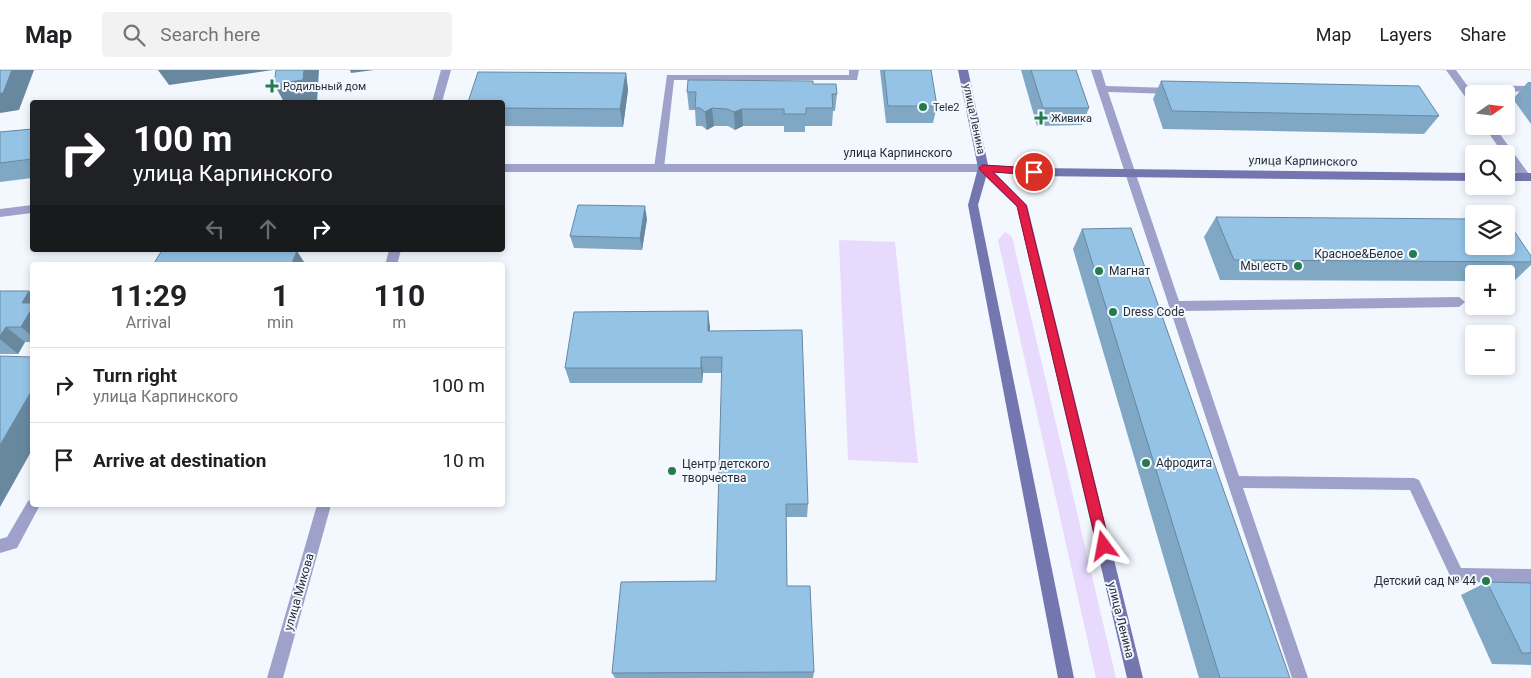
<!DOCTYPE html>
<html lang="en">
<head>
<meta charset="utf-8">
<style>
  body { margin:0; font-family:Roboto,sans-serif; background:#f2f2f2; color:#202124; height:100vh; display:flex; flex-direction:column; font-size:19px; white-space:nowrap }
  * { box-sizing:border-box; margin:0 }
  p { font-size:16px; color:#757577 }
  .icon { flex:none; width:28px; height:28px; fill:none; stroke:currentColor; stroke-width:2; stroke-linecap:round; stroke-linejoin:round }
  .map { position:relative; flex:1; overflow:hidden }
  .side { position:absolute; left:30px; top:192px; width:475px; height:245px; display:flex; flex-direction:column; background:#fff; border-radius:5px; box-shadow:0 2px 8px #0003 }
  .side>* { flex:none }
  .top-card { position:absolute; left:30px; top:30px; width:475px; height:152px; border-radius:5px; box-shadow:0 2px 8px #0003; background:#202124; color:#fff; overflow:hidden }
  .needle { width:32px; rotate:76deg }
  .buttons { position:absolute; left:1465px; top:15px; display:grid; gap:10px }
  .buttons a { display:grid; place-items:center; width:50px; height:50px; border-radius:5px; background:#fff; box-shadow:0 2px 8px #0003; font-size:25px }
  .pin { position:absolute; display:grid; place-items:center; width:42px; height:42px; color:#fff; margin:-21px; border:2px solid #fff; border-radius:50%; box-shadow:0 1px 5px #0007 }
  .me { position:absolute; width:55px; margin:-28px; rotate:347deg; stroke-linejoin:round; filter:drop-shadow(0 0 4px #0008) }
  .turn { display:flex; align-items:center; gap:18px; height:105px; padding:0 20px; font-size:22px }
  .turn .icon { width:65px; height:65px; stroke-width:2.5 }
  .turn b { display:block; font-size:35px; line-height:42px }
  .lanes { display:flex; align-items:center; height:48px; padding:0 20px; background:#0003; justify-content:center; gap:25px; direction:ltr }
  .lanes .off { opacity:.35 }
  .eta { display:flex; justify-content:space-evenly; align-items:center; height:85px; text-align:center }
  .eta b { font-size:30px; font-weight:700; line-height:35px }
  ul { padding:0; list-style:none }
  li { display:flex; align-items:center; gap:15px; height:75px; padding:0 20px; border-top:1px solid #e0e0e0 }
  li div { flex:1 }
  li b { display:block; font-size:19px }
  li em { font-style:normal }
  header { display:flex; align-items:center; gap:30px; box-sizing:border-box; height:70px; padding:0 25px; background:#fff; border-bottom:1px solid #e0e0e0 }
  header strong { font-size:24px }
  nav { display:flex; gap:28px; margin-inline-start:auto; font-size:18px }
  .search { width:350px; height:45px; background:#f2f2f2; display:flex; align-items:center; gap:12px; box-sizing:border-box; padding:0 18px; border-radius:5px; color:#757577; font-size:19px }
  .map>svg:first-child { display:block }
  .green { fill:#e7dafd }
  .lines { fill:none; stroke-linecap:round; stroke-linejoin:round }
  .lane { fill:#9ea1c9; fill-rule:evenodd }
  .street { fill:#9ea1c9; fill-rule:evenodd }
  .secondary { fill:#7476b0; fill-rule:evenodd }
  .wall { fill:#80a8c5 }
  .shaded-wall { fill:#6888a0 }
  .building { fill:#95c3e5; stroke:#6888a0 }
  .route { fill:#e11d48; stroke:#92132f }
  .poi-dot { fill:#257b4e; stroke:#f3f7fe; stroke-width:2 }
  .labels { text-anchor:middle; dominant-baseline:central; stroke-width:4; stroke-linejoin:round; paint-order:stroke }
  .far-poi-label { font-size:11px; fill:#262e3a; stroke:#f3f7fe; text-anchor:start }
  .far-street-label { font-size:11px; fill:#262e3a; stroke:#f3f7fe }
  .street-label { font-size:12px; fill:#262e3a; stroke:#f3f7fe }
  .poi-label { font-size:12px; fill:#262e3a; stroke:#f3f7fe; text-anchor:start }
</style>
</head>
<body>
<header>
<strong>Map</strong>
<div class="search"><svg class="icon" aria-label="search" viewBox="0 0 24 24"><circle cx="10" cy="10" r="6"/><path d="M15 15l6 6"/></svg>Search here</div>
<nav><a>Map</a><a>Layers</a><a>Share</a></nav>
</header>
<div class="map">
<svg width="1531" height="608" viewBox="0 0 1531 608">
  <rect width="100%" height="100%" fill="#f3f7fe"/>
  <!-- green -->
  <path class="green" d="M 1005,162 L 1012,167 L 1116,608 L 1096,608 L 998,170 Z
    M 839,170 L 895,172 L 918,393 L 848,390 Z"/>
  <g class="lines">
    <!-- lane -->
    <path class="lane" d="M 849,0 L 859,0 L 857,10 L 674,10 L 664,98 L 659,102 L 654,98 L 667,5 L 849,5 Z
      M 1091,0 L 1101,0 L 1106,16 L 1172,18 L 1177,21 L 1172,24 L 1108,22 L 1179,231 L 1459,227 L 1465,232 L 1459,237 L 1183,241 L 1239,406 L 1414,408 L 1419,410 L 1461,498 L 1531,499 L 1531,513 L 1457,512 L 1452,510 L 1410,420 L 1243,418 L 1308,608 L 1292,608 Z
      M 1464,15 L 1531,16 L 1531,22 L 1461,20 L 1459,18 Z
      M 32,429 L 32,435 L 40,435 L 17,478 L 0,483 L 0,469 L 7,467 L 28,431 Z"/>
    <!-- street -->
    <path class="street" d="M 441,0 L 451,0 L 442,32 L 432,32 Z
      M 1446,0 L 1456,0 L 1474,25 L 1474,36 L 1471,35 Z
      M 1484,56 L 1494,56 L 1529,104 L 1529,110 L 1521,110 L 1506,88 L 1506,84 L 1503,84 Z
      M 502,94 L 983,94 L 988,98 L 983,102 L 502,102 Z
      M 32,135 L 32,143 L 0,147 L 0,139 Z
      M 389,180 L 401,180 L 397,195 L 385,195 Z
      M 317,435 L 331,435 L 283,608 L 267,608 Z"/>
    <!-- secondary -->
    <path class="secondary" d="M 958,0 L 968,0 L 988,95 L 1034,98 L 1474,103 L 1474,111 L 1034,106 L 994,102 L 1027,135 L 1143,608 L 1127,608 L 1017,137 L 986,107 L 978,135 L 1074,608 L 1058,608 L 968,135 L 978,98 Z
      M 1506,103 L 1531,103 L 1531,111 L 1506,111 Z"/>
  </g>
  <!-- wall -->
  <path class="wall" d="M 880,0 L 931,0 L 937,36 L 933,53 L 886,53 Z
    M 1021,0 L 1076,0 L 1089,38 L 1082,55 L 1037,56 Z
    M 626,3 L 628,20 L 623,57 L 502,56 L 502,32 Z
    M 1161,11 L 1439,46 L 1424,64 L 1163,59 L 1153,29 Z
    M 1528,12 L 1531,12 L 1531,54 L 1513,29 Z
    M 813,14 L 837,24 L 835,41 L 833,41 L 832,56 L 805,56 L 805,62 L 784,62 L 784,56 L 743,56 L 735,60 L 728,56 L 714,56 L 707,60 L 702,56 L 696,56 L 695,40 L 689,40 L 687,22 Z
    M 32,59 L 32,108 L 0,112 L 0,62 Z
    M 1216,147 L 1531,186 L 1531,195 L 1513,212 L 1506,212 L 1506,204 L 1474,204 L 1474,211 L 1220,210 L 1204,167 Z
    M 647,149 L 642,180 L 574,178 L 570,166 Z
    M 1082,159 L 1290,608 L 1199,608 L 1073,179 Z
    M 0,221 L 29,221 L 32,224 L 32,272 L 25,272 L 18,284 L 0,284 Z
    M 708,241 L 710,261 L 808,434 L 807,447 L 786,447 L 787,516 L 814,602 L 813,608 L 615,608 L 612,603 L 716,511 L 722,303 L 703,303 L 702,313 L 570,313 L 565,298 Z
    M 1487,512 L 1531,513 L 1531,595 L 1492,594 L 1461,525 Z"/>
  <!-- shaded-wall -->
  <path class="shaded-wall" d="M 12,0 L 34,0 L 19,40 L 0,43 L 0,23 Z
    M 158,0 L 273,0 L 169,15 Z
    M 304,0 L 319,0 L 317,32 L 284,32 L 274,14 Z
    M 350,0 L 374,0 L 351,3 Z
    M 626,3 L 628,20 L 623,57 L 620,39 Z
    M 712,38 L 714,56 L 707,60 L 705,42 Z
    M 742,39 L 743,56 L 735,60 L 734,42 Z
    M 645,136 L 647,149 L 642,180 L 640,168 Z
    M 297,181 L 306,195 L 291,195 Z
    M 29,221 L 32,224 L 32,266 L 21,257 L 22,233 Z
    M 708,241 L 710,257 L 709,276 L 708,261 Z
    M 6,257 L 25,272 L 18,284 L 0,269 L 0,266 Z
    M 701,287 L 703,303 L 702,313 L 701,298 Z
    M 32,320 L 32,380 L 0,437 L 0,375 Z"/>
  <!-- building -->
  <path class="building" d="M 0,0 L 12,0 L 3,23 L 0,23 Z
    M 276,0 L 304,0 L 303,10 L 274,14 Z
    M 884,0 L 931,0 L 937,36 L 888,36 Z
    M 1031,0 L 1076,0 L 1089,38 L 1043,38 Z
    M 478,2 L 626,3 L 620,39 L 502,38 L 502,32 L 468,32 Z
    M 688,10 L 813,11 L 813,14 L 836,14 L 837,24 L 832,24 L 833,38 L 806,38 L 806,44 L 784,44 L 784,39 L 742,39 L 734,42 L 727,39 L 712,38 L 705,42 L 700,38 L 695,38 L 696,22 L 687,22 Z
    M 1161,11 L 1419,16 L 1439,46 L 1172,41 Z
    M 32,59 L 32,89 L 0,93 L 0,62 Z
    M 578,135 L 645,136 L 640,168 L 570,166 Z
    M 1216,147 L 1474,149 L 1474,176 L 1506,176 L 1506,149 L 1531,186 L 1531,192 L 1234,190 Z
    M 1131,158 L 1290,608 L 1220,608 L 1082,159 Z
    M 162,180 L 296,180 L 297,181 L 291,195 L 153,195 Z
    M 0,221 L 29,221 L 22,233 L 32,233 L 32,238 L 21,257 L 6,257 L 0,266 Z
    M 708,241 L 708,261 L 802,260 L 808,434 L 786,434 L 787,516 L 810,516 L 814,602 L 612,603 L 621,512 L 716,511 L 722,287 L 701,287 L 701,298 L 565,298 L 574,242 Z
    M 0,286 L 32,287 L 32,320 L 0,375 Z
    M 1487,512 L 1531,513 L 1531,583 L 1522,583 Z"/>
  <!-- route -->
  <path class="route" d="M 983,95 L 1034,98 L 1039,102 L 1034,105 L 993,102 L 1026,135 L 1110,476 L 1108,480 L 1104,482 L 1099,480 L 1097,476 L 1017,136 L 980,100 L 979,98 Z"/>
  <!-- markers -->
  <g class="poi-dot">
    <path d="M269.5 8.5h5v5h5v5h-5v5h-5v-5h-5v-5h5z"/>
    <circle cx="923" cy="37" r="5"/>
    <path d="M1038.5 40.5h5v5h5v5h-5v5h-5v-5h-5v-5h5z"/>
    <circle cx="1413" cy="184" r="5"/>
    <circle cx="1298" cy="196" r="5"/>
    <circle cx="1099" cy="201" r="5"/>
    <circle cx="1113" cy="242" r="5"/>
    <circle cx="1146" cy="393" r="5"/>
    <circle cx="672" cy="401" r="5"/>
    <circle cx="1486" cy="511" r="5"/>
  </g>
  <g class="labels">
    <!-- far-poi labels -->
    <g class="far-poi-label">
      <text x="283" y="16">Родильный дом</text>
      <text x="933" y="37">Tele2</text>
      <text x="1051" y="48">Живика</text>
    </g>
    <!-- far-street labels -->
    <g class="far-street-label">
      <text transform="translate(974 49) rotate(78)">улица Ленина</text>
    </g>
    <!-- street labels -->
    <g class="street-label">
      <text x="898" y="83">улица Карпинского</text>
      <text transform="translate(1303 91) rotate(1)">улица Карпинского</text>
      <text transform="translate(299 522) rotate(-74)">улица Микова</text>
      <text transform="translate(1121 550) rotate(76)">улица Ленина</text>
    </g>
    <!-- poi labels -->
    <g class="poi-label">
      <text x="1403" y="184" text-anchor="end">Красное&amp;Белое</text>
      <text x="1288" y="196" text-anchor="end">Мы есть</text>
      <text x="1109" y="201">Магнат</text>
      <text x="1123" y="242">Dress Code</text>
      <text x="1156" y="393">Афродита</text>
      <text x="682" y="394">Центр детского<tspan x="682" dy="14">творчества</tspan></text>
      <text x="1476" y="511" text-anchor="end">Детский сад № 44</text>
    </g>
  </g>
</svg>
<div class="buttons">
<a><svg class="needle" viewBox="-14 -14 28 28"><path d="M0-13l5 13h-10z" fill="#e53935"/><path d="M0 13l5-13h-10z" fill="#757577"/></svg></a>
<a><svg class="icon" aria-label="search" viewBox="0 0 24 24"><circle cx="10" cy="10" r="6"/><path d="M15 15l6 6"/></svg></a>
<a><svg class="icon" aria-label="layers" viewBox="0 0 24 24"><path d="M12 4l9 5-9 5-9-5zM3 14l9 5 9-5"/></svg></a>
<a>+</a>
<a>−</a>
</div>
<div class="pin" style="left:1034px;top:102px;background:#d93025"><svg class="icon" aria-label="arrive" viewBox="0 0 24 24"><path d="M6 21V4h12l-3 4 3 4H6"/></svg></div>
<svg class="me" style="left:1104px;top:476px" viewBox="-20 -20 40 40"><path d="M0-17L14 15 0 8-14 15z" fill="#e11d48" stroke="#fff" stroke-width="4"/></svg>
<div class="top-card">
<div class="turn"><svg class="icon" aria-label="right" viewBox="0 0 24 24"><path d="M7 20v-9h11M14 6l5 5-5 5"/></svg><div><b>100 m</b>улица Карпинского</div></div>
<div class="lanes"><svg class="icon off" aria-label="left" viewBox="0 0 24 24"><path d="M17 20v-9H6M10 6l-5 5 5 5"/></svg><svg class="icon off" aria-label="ahead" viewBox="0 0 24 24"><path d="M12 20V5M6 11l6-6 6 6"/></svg><svg class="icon" aria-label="right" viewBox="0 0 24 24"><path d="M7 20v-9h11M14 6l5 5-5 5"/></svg></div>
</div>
<section class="side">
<div class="eta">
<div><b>11:29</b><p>Arrival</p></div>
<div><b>1</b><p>min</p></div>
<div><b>110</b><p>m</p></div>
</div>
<ul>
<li><svg class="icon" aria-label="right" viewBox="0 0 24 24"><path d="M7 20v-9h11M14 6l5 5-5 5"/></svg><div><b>Turn right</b><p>улица Карпинского</p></div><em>100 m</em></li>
<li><svg class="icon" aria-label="arrive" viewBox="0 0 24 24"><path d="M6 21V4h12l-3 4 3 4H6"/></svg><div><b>Arrive at destination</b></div><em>10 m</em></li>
</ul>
</section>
</div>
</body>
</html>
